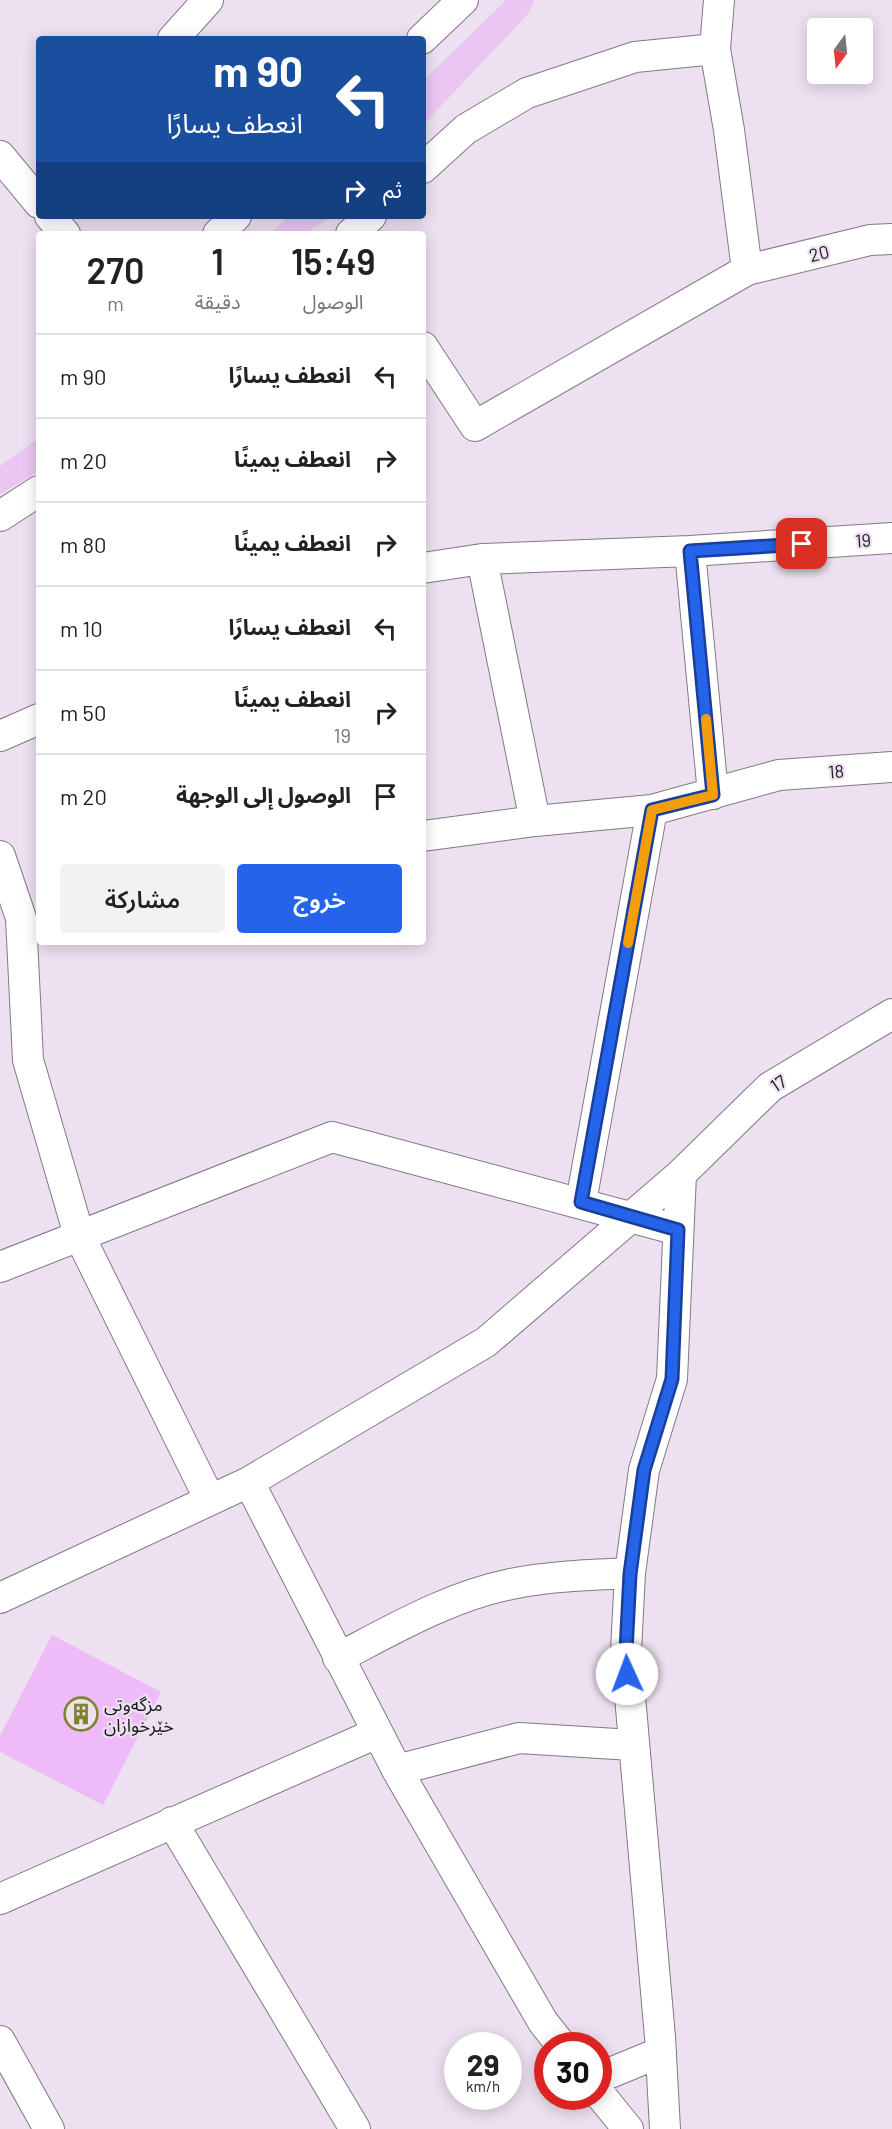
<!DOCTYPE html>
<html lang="ar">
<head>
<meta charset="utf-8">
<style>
  body { margin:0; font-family:Barlow,"Noto Sans Arabic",sans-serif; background:#f2f2f2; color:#222; direction:rtl; height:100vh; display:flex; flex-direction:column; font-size:22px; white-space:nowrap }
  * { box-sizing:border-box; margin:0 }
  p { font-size:20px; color:#767676 }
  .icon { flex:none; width:33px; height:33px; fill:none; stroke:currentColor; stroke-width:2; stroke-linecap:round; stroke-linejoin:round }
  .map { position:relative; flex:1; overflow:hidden; direction:ltr }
  .details { position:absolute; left:36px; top:231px; width:390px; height:714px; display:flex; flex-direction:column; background:#fff; border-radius:6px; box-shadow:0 3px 15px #0003; direction:rtl }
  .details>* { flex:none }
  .hud { position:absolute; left:36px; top:36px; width:390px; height:183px; border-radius:6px; box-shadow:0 3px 15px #0003; direction:rtl; background:#1a4fa0; color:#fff; overflow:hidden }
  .needle { width:39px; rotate:195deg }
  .controls { position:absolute; left:807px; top:18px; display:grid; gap:12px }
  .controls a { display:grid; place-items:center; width:66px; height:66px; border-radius:6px; background:#fff; box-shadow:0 3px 15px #0003; font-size:30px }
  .speed { position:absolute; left:444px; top:2032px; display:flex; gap:12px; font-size:30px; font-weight:700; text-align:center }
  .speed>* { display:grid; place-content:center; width:78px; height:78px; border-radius:50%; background:#fff; box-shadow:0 3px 15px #0003; line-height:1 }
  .speed small { font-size:15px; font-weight:400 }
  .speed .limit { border:9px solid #d22; background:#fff; color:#111 }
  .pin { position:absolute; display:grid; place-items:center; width:51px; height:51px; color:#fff; margin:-26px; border-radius:12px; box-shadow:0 3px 9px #0006 }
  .me { position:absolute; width:66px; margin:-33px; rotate:358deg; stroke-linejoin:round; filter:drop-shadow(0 0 4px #0008) }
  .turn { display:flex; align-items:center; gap:21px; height:126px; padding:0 24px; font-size:27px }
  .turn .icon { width:78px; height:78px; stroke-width:2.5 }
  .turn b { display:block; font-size:42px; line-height:51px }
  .then { display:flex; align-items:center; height:57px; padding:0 24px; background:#0003; gap:12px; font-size:22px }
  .eta { display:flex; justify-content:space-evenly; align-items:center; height:102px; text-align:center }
  .eta b { font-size:36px; font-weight:600; line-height:42px }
  .primary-button { display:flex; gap:12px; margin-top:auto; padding:12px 24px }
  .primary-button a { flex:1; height:69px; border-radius:6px; background:#2563eb; color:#fff; font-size:24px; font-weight:600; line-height:69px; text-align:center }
  .primary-button a+a { background:#f2f2f2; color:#222 }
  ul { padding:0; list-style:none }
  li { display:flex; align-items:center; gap:18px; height:84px; padding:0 24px; border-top:2px solid #e0e0e0 }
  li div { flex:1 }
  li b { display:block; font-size:22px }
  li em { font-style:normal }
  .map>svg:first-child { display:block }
  .green { fill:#ebc6f2 }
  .building { fill:#eebaf7 }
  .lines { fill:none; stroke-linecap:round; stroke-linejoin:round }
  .street-casing { stroke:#837885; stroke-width:32 }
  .street { stroke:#fff; stroke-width:30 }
  .route-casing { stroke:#184099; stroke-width:15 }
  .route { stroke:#2563eb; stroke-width:10 }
  .slow { stroke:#f59e0b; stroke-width:10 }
  .labels { text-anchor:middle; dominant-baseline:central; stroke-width:4.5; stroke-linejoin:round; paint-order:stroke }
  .street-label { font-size:18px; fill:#1b171c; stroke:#ede0f0 }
  .poi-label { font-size:18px; fill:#1b171c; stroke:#ede0f0; text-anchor:start }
</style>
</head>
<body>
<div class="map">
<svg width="892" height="2129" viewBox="0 0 892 2129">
  <rect width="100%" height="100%" fill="#ede0f0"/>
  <!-- green -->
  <path class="green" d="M 506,0 L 535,0 L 527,15 L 423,125 L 423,81 Z
    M 288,216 L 333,216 L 304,234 L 270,234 Z
    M 39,438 L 39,471 L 0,494 L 0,466 Z"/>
  <!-- building -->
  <path class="building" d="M 52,1635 L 161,1692 L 103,1805 L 0,1752 L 0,1736 Z"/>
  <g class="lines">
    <defs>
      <path id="street" d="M 719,0 L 715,49 L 729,130 L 747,270
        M 173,39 L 208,0
        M 422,39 L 463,0
        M 0,156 L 39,203
        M 423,168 L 466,129 L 527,93 L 635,57 L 715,49
        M 50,216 L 65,234
        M 218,234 L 236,216
        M 351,234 L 371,216
        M 423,347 L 475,426 L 747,270 L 870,240 L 892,239
        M 0,516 L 39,491
        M 690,551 L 713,794
        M 482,559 L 535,821
        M 423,568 L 482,559 L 690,551 L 892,538
        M 0,736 L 39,719
        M 423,836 L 535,821 L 652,810 L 779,775 L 892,767
        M 0,856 L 21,918 L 28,1060 L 79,1235 L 210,1500
        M 581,1202 L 652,810
        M 0,1267 L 332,1137 L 678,1230
        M 249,1482 L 397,1770 L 543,2022 L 562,2046
        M 0,1598 L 249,1482 L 486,1342 L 681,1174 L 770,1087 L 892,1014
        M 338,1658 C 394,1629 448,1597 511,1584 C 550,1576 591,1575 630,1573
        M 397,1770 L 519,1738 L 632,1745
        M 172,1822 L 355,2129
        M 0,1899 L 377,1733
        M 0,2041 L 49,2129
        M 598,2078 L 661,2052
        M 598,2092 L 628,2129
        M 665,2129 L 660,2037 L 626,1651 L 630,1573 L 644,1470 L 672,1379 L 681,1174"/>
    </defs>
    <!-- street casing -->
    <use href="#street" class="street-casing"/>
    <!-- street -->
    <use href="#street" class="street"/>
  </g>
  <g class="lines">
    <defs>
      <path id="route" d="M 627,1674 L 626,1651 L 630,1574 L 644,1470 L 672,1379 L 678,1230 L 581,1202 L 652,810 L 713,795 L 690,551 L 802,544"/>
    </defs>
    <!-- route casing -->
    <use href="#route" class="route-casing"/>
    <!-- route -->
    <use href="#route" class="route"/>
    <!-- slow -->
    <path class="slow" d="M 628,943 L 652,810 L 713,795 L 706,719"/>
  </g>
  <!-- icons -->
  <defs>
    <symbol id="building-ring" viewBox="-11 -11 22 22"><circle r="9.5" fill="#ede0f0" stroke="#80832d" stroke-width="1.5"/><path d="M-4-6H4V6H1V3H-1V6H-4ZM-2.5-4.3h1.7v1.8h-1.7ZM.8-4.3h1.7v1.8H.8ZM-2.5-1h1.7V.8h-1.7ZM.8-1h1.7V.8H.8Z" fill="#80832d"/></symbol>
  </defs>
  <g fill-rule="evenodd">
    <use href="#building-ring" x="62" y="1695" width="38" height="38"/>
  </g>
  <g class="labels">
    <!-- street labels -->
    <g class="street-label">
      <text transform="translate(819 253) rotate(-14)">20</text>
      <text transform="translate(863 540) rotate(-4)">19</text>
      <text transform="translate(836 771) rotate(-4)">18</text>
      <text transform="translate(778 1083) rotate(-34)">17</text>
    </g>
    <!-- poi labels -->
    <g class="poi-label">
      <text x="104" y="1704">مزگەوتی<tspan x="104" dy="21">خێرخوازان</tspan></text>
    </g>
  </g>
</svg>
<div class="controls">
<a><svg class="needle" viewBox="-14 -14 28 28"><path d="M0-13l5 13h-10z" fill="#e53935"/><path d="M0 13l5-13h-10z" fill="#767676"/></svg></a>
</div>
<div class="speed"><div>29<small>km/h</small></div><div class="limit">30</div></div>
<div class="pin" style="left:802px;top:544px;background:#d93025"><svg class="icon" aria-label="arrive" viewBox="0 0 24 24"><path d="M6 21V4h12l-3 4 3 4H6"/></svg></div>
<svg class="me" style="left:627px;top:1674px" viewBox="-20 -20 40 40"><circle r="19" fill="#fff"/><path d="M0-13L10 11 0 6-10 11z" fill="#2563eb"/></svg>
<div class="hud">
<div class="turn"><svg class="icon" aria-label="left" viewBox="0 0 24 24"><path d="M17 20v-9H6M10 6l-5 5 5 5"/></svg><div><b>90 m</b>انعطف يسارًا</div></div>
<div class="then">ثم<svg class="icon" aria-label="right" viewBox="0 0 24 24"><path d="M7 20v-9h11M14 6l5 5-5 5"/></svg></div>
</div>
<section class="details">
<div class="eta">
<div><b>15:49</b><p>الوصول</p></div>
<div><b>1</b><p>دقيقة</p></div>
<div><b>270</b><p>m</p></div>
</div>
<ul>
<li><svg class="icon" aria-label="left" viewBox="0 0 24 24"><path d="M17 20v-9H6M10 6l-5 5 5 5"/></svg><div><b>انعطف يسارًا</b></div><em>90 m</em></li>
<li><svg class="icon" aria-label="right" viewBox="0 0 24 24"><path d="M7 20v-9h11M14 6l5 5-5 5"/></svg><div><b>انعطف يمينًا</b></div><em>20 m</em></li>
<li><svg class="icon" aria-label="right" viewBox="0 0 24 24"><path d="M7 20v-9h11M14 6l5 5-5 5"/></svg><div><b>انعطف يمينًا</b></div><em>80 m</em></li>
<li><svg class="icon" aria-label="left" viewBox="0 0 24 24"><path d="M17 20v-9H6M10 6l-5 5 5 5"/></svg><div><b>انعطف يسارًا</b></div><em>10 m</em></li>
<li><svg class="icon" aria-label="right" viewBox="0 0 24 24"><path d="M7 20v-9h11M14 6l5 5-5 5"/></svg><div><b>انعطف يمينًا</b><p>19</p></div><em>50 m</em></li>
<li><svg class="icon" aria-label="arrive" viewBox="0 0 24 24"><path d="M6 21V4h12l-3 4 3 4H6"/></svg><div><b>الوصول إلى الوجهة</b></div><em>20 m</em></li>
</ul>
<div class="primary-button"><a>خروج</a><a>مشاركة</a></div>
</section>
</div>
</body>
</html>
